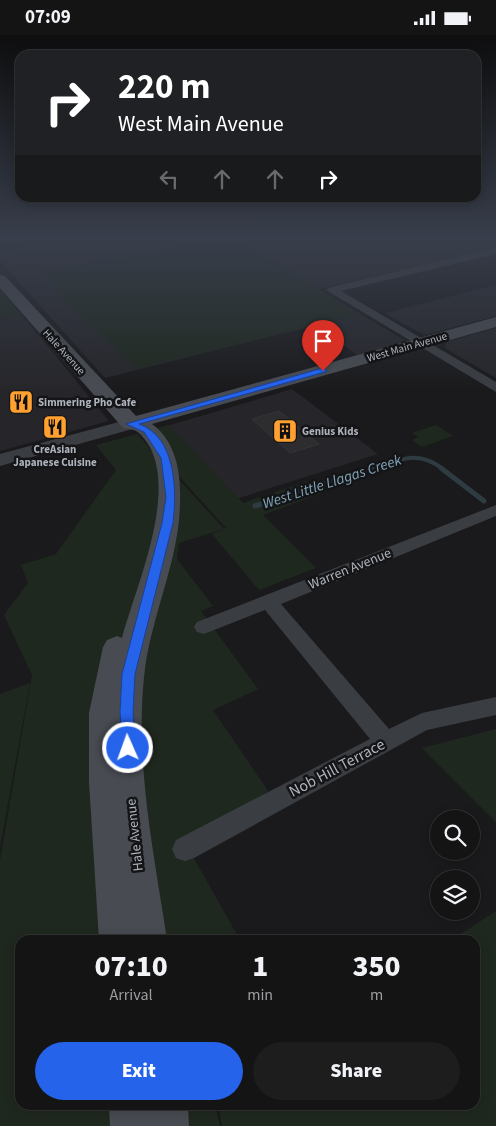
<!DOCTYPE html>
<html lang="en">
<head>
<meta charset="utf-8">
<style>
  body { margin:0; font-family:"Source Sans 3",sans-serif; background:#1d1d1e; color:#f1f3f6; height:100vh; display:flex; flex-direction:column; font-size:19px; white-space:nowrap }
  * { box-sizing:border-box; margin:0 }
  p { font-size:16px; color:#9d9ea0 }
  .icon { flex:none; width:28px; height:28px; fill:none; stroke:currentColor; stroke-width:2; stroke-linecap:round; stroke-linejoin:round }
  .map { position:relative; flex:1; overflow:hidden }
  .details { position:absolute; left:15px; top:900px; width:465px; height:175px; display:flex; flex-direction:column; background:#141415; border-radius:15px; box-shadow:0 2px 12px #0003,0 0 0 1px #333334 }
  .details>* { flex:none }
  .hud { position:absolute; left:15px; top:15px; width:466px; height:152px; border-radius:15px; box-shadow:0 2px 12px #0003,0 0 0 1px #333334; background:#202124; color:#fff; overflow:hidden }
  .tools { position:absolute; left:430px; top:775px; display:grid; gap:10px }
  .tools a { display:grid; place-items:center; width:50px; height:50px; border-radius:50%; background:#141415; box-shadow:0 2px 12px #0003,0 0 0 1px #333334; font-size:25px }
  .pin { position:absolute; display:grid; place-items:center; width:42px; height:42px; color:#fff; margin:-51px -21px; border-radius:50% 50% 50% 0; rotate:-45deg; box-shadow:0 0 5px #0007 }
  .pin .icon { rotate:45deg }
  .me { position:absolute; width:55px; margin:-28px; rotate:358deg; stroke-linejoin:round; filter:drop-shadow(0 0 4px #0008) }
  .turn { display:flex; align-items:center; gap:18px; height:105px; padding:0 20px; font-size:22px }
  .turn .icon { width:65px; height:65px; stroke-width:2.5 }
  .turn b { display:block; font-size:35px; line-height:42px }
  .lanes { display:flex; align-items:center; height:48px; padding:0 20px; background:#0003; justify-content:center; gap:25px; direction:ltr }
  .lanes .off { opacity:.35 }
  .eta { display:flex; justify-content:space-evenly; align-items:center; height:85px; text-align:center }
  .eta b { font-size:30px; font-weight:800; line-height:35px }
  .button { display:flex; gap:10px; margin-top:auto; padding:10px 20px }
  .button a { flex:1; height:58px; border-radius:30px; background:#2563eb; color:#fff; font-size:20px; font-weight:800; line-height:58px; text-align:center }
  .button a+a { background:#1d1d1e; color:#f1f3f6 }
  .status { display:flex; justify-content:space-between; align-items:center; height:35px; padding:0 25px; background:#141415; direction:ltr }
  .status svg { height:14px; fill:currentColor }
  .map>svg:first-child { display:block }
  .built { fill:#26262a }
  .green { fill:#1f281f }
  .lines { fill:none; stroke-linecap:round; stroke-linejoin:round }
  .stream-far1 { stroke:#2e3c42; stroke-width:4 }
  .stream { stroke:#2e3c42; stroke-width:5 }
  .building { fill:#2d2d30; stroke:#343439 }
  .minor { fill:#3a3d42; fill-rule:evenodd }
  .tertiary { fill:#3a3d42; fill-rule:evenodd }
  .secondary { fill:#484c52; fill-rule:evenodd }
  .route { fill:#2563eb; stroke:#184099 }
  .labels { text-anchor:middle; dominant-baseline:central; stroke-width:5; stroke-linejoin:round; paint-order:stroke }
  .far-street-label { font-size:11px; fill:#acb3bd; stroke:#151517 }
  .far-poi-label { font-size:11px; font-weight:bold; fill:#acb3bd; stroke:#151517; text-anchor:start }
  .street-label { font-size:14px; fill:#acb3bd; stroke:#151517 }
  .water-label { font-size:15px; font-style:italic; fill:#81a6b9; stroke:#151517 }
  .near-street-label { font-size:16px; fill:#acb3bd; stroke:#151517 }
</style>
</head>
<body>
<div class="status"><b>07:09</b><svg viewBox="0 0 49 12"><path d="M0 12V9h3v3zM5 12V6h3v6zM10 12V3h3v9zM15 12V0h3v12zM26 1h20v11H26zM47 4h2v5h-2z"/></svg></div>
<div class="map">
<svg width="496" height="1091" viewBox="0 0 496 1091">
  <rect width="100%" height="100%" fill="#1a1a1c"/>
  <!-- built -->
  <path class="built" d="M 68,203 L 496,203 L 496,214 L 318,254 L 408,307 L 357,320 L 316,290 L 105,343 L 0,226 L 0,215 Z
    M 496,250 L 496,281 L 424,300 L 385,278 Z
    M 22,280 L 109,386 L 0,416 L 0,284 Z
    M 496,293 L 496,343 L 445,313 L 446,307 Z
    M 292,354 L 378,419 L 211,472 L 143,398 Z"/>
  <!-- green -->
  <path class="green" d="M 228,203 L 235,203 L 359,280 L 136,334 L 54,254 L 52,248 L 43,237 Z
    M 0,254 L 22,280 L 0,284 Z
    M 168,390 L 243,468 L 308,446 L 322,458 L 263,480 L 316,533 L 259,555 L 212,499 L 226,493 L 140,398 Z
    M 436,390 L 453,401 L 422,412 L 412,405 L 418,402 L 412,398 Z
    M 137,399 L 224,494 L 179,508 L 177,524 L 213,571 L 201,576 L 258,654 L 213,675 L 275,766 L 187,811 L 240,905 L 20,905 L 20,1070 L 215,1070 L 220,1091 L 0,1091 L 0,825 L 32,640 L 4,580 L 28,548 L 21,530 L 56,519 L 116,435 L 96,410 Z
    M 30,648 L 0,812 L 0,659 Z
    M 496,694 L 496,787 L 422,713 Z
    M 496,876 L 496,1091 L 222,1091 L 218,1070 L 475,1070 L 475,905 L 451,905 Z"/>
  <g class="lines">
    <!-- stream-far1 -->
    <path class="stream-far1" d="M 371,434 C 400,425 417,414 443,434"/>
    <!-- stream -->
    <path class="stream" d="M 441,433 L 484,466
      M 255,471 L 375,433"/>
  </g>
  <!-- building -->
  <path class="building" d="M 279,376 L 319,409 L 290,418 L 252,384 Z"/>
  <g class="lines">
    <!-- minor -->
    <path class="minor" d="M 496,213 L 496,219 L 341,256 L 496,347 L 496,357 L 326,255 L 331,252 Z
      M 496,470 L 496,481 L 281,569 L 389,694 L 422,678 L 496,662 L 496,680 L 427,695 L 194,823 L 185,826 L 176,823 L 172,814 L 176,805 L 370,704 L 265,575 L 204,599 L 197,597 L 194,592 L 197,587 Z"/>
    <!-- tertiary -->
    <path class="tertiary" d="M 130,384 L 136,385 L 139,389 L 136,393 L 0,431 L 0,419 Z"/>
    <!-- secondary -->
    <path class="secondary" d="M 0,240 L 5,241 L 136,381 L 496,282 L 496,292 L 152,389 C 177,407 181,440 180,468 C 179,528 150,582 144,642 C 135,730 154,818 167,905 L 99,905 L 89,747 L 89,678 L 103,612 L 107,605 L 117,601 L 122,603 C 136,551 176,463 150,412 C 146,406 141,398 134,395 C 131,394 126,394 123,393 L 0,253 Z
      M 109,1070 L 188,1070 L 189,1091 L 110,1091 Z"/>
  </g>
  <!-- sky -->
  <linearGradient id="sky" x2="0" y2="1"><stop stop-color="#0e0e0f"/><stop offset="0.57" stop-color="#383e4b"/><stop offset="1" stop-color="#383e4b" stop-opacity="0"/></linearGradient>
  <rect width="496" height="356" fill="url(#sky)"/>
  <!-- route -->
  <path class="route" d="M 323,333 L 327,336 L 325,337 L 139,389 C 176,402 177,455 173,488 L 135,639 L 133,677 L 135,713 L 133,717 L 123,717 L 120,677 L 122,639 L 162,488 L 166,462 L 161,423 L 144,397 L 126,389 Z"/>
  <!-- icons -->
  <defs>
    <symbol id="restaurant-square" viewBox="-11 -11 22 22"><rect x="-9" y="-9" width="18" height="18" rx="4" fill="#ffa030" stroke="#151517"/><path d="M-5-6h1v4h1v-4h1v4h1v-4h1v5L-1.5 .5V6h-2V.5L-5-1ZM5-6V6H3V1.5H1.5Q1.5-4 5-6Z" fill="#111"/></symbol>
    <symbol id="building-square" viewBox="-11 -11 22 22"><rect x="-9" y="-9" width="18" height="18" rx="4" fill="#ffa030" stroke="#151517"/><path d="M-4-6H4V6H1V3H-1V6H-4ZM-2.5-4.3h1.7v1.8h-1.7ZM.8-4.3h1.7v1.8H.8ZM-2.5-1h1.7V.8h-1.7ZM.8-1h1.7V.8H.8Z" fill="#111"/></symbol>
  </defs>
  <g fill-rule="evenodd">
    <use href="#restaurant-square" x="7" y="353" width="28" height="28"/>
    <use href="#restaurant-square" x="41" y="378" width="28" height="28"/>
    <use href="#building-square" x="271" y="382" width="28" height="28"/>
  </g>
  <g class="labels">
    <!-- far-street labels -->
    <g class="far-street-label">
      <text transform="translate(407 312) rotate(-16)">West Main Avenue</text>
      <text transform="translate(64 317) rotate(48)">Hale Avenue</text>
    </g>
    <!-- far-poi labels -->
    <g class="far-poi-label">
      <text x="38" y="367">Simmering Pho Cafe</text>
      <text x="302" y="396">Genius Kids</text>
      <text x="55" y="414" text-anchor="middle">CreAsian<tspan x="55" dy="13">Japanese Cuisine</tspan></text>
    </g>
    <!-- street labels -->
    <g class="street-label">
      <text transform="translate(350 534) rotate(-22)">Warren Avenue</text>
      <text transform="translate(135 800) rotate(-96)">Hale Avenue</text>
    </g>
    <!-- water labels -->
    <g class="water-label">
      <text transform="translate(332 447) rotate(-18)">West Little Llagas Creek</text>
    </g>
    <!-- near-street labels -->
    <g class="near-street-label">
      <text transform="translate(337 733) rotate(-28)">Nob Hill Terrace</text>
    </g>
  </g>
</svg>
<div class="tools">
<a><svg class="icon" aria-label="search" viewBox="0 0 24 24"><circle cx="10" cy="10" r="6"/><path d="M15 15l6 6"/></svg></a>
<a><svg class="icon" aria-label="layers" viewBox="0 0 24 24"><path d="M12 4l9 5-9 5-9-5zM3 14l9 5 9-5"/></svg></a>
</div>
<div class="pin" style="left:323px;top:336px;background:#d93025"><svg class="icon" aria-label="arrive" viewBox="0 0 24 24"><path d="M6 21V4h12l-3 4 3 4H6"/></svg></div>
<svg class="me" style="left:128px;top:713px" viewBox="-20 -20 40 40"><circle r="17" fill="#2563eb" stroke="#fff" stroke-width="3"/><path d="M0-11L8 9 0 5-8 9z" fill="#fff"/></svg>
<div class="hud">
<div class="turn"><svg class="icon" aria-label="right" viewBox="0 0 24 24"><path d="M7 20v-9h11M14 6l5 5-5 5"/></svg><div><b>220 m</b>West Main Avenue</div></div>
<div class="lanes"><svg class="icon off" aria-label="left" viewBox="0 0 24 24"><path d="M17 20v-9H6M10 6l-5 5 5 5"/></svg><svg class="icon off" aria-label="ahead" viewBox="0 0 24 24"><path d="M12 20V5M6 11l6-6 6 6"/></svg><svg class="icon off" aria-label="ahead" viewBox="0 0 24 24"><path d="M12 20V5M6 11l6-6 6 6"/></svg><svg class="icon" aria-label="right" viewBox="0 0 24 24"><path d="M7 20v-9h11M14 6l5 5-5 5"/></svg></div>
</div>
<section class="details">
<div class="eta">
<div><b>07:10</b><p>Arrival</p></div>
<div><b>1</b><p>min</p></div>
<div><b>350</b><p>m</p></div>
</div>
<div class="button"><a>Exit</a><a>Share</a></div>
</section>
</div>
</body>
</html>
